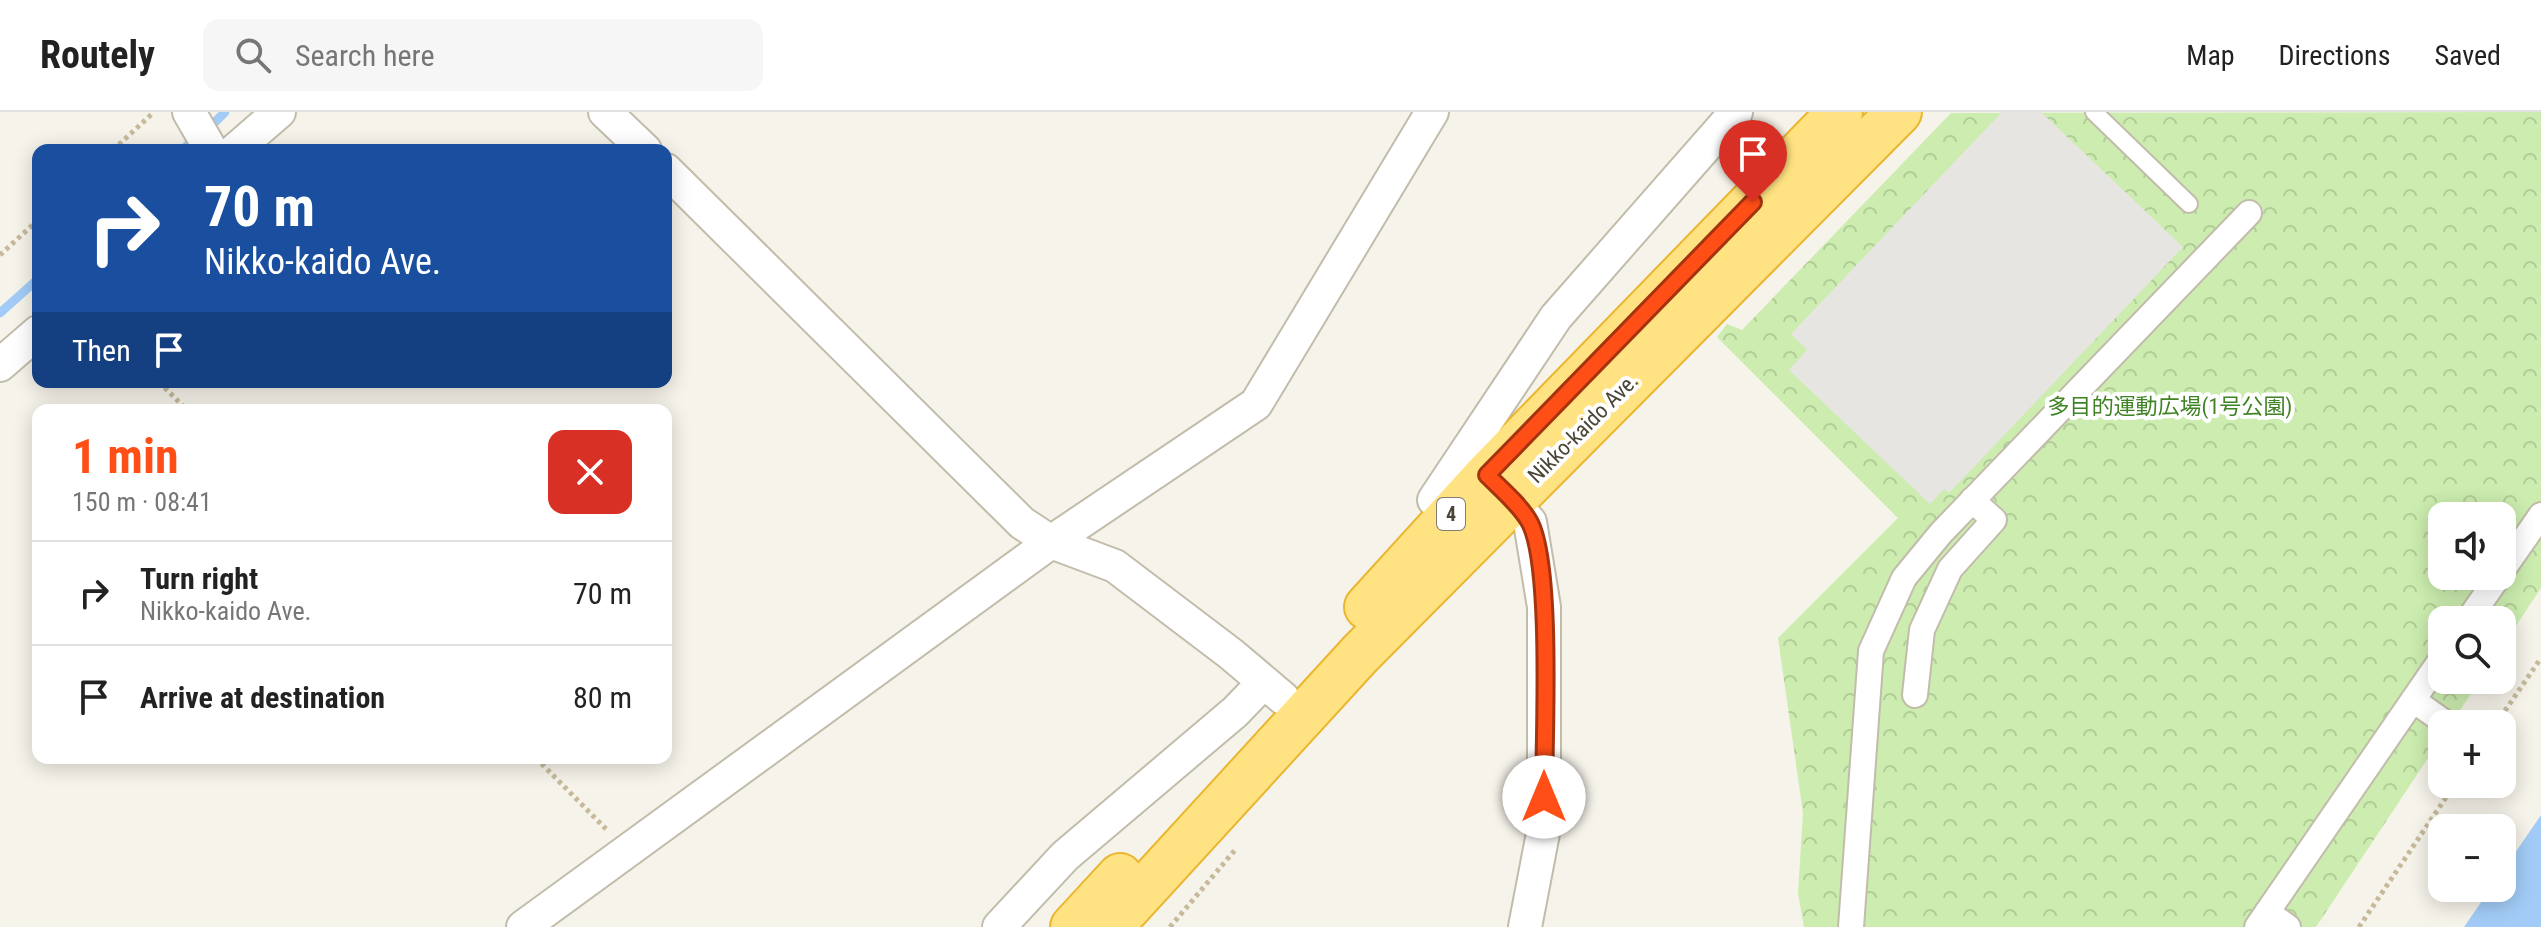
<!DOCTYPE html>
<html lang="en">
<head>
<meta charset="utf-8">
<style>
  body { margin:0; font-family:"Roboto Condensed","Noto Sans JP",sans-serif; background:#f6f6f6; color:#222; height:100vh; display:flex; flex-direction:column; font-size:30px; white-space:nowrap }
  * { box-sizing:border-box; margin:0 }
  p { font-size:26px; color:#767676 }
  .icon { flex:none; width:44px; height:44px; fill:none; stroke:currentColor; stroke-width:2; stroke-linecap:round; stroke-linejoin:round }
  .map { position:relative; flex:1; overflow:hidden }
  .sheet { position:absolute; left:32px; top:292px; width:640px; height:360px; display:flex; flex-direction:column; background:#fff; border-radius:16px; box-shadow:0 4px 20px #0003 }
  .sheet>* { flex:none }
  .guide { position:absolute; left:32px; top:32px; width:640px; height:244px; border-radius:16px; box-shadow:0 4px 20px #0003; background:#1a4fa0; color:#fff; overflow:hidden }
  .tools { position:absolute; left:2428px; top:390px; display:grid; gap:16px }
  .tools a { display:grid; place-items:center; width:88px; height:88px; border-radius:16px; background:#fff; box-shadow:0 4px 20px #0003; font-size:40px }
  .pin { position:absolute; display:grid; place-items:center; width:68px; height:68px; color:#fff; margin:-82px -34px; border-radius:50% 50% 50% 0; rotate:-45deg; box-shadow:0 0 8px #0007 }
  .pin .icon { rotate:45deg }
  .me { position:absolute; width:88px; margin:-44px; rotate:0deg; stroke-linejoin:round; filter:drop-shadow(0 0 6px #0008) }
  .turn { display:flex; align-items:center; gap:28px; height:168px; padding:0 40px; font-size:36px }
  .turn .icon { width:104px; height:104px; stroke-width:2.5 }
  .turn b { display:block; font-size:56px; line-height:68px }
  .then { display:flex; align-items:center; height:76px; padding:0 40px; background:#0003; gap:16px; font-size:30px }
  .round { display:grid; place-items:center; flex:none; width:84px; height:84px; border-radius:16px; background:#f6f6f6 }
  .summary { display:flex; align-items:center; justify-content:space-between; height:136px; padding:0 40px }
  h1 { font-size:48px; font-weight:700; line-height:60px; color:#ff4f17 }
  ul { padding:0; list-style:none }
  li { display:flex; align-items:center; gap:24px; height:104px; padding:0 40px; border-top:2px solid #e0e0e0 }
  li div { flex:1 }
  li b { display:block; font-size:30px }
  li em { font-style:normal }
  header { display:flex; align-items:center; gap:48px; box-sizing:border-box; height:112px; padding:0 40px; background:#fff; border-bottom:2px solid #e0e0e0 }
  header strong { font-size:38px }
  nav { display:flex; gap:44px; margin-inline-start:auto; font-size:28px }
  .search { width:560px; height:72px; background:#f6f6f6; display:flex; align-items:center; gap:20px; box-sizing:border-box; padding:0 28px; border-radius:16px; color:#767676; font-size:30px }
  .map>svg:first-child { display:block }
  .forest { fill:url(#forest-crowns); fill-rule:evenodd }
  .parking { fill:#e7e5e1 }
  .water { fill:#a2ccf7 }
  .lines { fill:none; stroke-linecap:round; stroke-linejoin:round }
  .stream { stroke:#a2ccf7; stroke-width:9 }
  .service-casing { stroke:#c2bcab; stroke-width:20 }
  .pedestrian-casing { stroke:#c2bcab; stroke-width:28 }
  .minor-casing { stroke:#c2bcab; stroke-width:36 }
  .trunk-casing { stroke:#ebb62f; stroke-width:48 }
  .path { stroke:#c6ba9b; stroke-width:5; stroke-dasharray:4 4; stroke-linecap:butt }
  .service { stroke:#fff; stroke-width:16 }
  .pedestrian { stroke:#fff; stroke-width:24 }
  .minor { stroke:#fff; stroke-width:32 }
  .trunk { stroke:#ffe382; stroke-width:44 }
  .route-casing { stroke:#a6330f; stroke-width:20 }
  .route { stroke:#ff4f17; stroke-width:14 }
  .labels { text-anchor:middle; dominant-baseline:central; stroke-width:8; stroke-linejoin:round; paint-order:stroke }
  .shield { fill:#fff; stroke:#817d73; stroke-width:2 }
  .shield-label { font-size:20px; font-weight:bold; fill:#4b4537 }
  .park-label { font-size:22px; fill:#3f8324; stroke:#fff }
  .street-label { font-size:22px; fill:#4b4537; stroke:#fff }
</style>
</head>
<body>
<header>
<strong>Routely</strong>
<div class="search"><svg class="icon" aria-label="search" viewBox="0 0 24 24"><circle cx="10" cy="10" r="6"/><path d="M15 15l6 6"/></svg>Search here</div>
<nav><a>Map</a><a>Directions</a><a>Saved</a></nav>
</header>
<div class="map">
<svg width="2541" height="815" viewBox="0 0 2541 815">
  <defs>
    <pattern id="forest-crowns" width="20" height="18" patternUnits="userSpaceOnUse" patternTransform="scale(2)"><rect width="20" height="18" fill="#ccedaf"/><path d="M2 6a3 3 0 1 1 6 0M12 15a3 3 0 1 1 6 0" fill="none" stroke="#b1cd97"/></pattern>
  </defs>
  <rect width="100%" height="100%" fill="#f6f3ea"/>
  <!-- forest -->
  <path class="forest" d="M 2541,0 L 2541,476 L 2502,535 L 2502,508 L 2442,508 L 2442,568 L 2480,568 L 2451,612 L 2442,612 L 2442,625 L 2316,815 L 1804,815 L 1798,781 L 1803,701 L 1778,526 L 1898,406 L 1717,225 L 1727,212 L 1742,218 L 1951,1 ZM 2442,404 L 2502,404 L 2502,464 L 2442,464 Z"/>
  <!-- parking -->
  <path class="parking" d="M 2002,0 L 2041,0 L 2183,135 L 1949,381 L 1944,377 L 1930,392 L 1789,258 L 1807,238 L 1791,222 Z"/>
  <!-- water -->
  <path class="water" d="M 2541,703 L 2541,815 L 2464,815 L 2491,776 L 2502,776 L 2502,760 Z"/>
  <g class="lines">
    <!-- stream -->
    <path class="stream" d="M 212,13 L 225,0
      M 182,38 L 191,30
      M 0,201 L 38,167"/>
    <defs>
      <path id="service" d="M 2094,0 L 2189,92"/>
      <path id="pedestrian" d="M 2502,459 L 2541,403
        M 2468,508 L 2499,464
        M 1915,583 L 1922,518 L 1950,457 L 1994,408 L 1972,388
        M 2413,588 L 2447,612
        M 2267,800 L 2288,815
        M 1851,815 L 1871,539 L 1904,466 L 1941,421 L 2249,101
        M 2257,815 L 2442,546"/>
      <path id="minor" d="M 189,0 L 211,38
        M 605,0 L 645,38
        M 235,38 L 279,0
        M 666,58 L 1022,411 L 1051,430 L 1115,454 L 1231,542 L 1283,586
        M 0,253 L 38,220
        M 1498,374 L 1530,410 L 1544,495 L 1544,716 L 1525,815
        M 1451,402 L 1434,388 L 1556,205 L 1736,0
        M 523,815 L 1051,430 L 1256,292 L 1432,0
        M 999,815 L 1065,744 L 1235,600 L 1264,570"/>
      <path id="trunk" d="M 1367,495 L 1487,363 L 1840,0
        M 1073,815 L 1120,764
        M 1110,815 L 1360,542 L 1899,0"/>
    </defs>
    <!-- service casing -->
    <use href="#service" class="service-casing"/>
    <!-- pedestrian casing -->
    <use href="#pedestrian" class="pedestrian-casing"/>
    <!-- minor casing -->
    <use href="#minor" class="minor-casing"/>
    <!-- trunk casing -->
    <use href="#trunk" class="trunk-casing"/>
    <!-- path -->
    <path class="path" d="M 113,38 L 154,0
      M 0,143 L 38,108
      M 159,270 L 187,298
      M 2496,612 L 2541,546
      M 536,646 L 606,717
      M 1170,815 L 1235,738
      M 2359,815 L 2455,672"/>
    <!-- service -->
    <use href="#service" class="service"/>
    <!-- pedestrian -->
    <use href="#pedestrian" class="pedestrian"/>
    <!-- minor -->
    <use href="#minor" class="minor"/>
    <!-- trunk -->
    <use href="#trunk" class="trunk"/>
  </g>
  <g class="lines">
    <defs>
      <path id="route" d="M 1544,685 C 1544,629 1553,450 1529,409 C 1519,392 1501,377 1487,363 L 1753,90"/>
    </defs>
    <!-- route casing -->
    <use href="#route" class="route-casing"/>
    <!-- route -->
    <use href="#route" class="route"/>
  </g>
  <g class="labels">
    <!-- shield labels -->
    <rect class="shield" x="1437" y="386" width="28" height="32" rx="6"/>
    <g class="shield-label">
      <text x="1451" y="402">4</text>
    </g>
    <!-- park labels -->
    <g class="park-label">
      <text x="2170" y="294">多目的運動広場(1号公園)</text>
    </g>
    <!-- street labels -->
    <g class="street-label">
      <text transform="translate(1583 316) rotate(-45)">Nikko-kaido Ave.</text>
    </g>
  </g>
</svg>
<div class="tools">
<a><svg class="icon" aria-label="sound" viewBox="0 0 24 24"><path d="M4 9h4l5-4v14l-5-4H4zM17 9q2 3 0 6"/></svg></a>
<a><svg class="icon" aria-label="search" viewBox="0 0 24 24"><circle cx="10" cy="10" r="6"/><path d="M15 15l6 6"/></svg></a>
<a>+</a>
<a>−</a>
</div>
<div class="pin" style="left:1753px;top:90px;background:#d93025"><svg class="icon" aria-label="arrive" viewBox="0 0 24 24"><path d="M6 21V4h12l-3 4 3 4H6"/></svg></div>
<svg class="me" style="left:1544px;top:685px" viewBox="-20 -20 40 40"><circle r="19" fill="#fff"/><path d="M0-13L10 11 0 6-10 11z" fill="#ff4f17"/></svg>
<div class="guide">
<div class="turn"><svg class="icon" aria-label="right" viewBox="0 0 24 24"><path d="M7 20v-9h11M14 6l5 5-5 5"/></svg><div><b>70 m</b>Nikko-kaido Ave.</div></div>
<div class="then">Then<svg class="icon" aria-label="arrive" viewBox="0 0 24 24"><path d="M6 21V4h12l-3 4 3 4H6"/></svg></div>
</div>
<section class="sheet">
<div class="summary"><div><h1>1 min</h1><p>150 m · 08:41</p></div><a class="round" style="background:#d93025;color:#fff"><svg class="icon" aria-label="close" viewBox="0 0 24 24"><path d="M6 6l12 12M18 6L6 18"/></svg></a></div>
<ul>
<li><svg class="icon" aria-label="right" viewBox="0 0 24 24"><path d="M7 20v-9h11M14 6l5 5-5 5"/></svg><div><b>Turn right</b><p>Nikko-kaido Ave.</p></div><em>70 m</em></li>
<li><svg class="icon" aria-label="arrive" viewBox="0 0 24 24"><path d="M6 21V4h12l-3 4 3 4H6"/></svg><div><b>Arrive at destination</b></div><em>80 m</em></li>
</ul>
</section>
</div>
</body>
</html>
